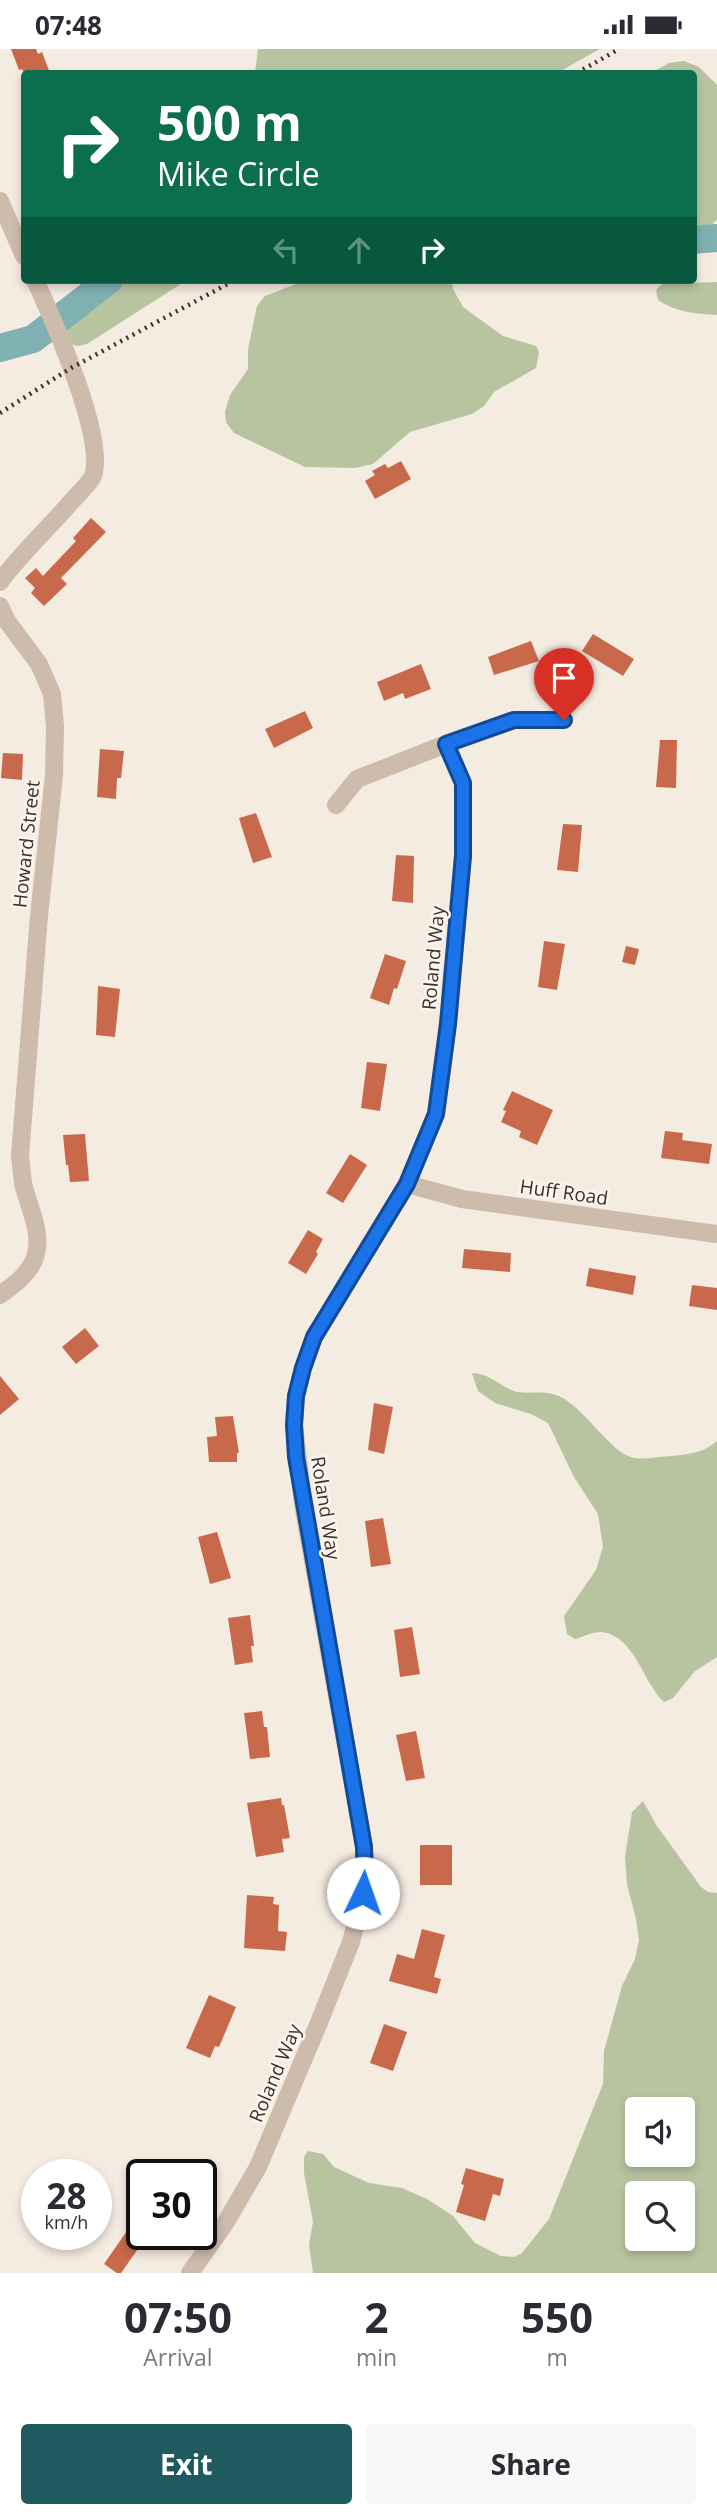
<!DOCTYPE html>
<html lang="en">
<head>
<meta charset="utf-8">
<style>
  body { margin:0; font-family:"Open Sans",sans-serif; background:#f7f7f7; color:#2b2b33; height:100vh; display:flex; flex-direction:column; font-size:26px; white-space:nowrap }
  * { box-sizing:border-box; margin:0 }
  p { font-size:23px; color:#7c7c81 }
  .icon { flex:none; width:38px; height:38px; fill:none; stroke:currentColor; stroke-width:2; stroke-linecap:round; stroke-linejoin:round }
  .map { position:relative; height:2224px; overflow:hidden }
  .sheet { display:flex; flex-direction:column; background:#fff; flex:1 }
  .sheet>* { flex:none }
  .banner { position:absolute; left:21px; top:21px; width:676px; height:214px; border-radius:7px; box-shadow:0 4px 10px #0003; background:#0b6e4f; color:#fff; overflow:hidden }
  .controls { position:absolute; left:625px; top:2048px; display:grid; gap:14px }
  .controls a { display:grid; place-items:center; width:70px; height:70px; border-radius:7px; background:#fff; box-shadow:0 4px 10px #0003; font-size:35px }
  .speed { position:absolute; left:21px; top:2110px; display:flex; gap:14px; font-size:35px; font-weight:700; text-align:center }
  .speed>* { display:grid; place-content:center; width:91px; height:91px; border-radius:50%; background:#fff; box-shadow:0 4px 10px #0003; line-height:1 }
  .speed small { font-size:18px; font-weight:400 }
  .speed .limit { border:4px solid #111; border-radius:10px; background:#fff; color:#111 }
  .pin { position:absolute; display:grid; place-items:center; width:60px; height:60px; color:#fff; margin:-72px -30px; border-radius:50% 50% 50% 0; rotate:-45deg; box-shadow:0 0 7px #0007 }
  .pin .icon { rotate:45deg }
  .me { position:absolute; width:77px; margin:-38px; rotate:3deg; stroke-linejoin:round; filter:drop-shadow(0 0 5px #0008) }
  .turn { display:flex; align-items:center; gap:24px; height:147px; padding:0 21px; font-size:32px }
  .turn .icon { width:91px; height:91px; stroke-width:2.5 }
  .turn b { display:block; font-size:49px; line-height:60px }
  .lanes { display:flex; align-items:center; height:66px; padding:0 21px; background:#0003; justify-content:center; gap:35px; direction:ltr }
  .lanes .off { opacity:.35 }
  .eta { display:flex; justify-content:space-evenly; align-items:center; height:119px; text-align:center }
  .eta b { font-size:42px; font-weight:700; line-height:49px }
  .button { display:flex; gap:14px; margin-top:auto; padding:14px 21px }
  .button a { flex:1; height:80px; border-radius:7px; background:#1f5a5e; color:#fff; font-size:28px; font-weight:700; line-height:80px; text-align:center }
  .button a+a { background:#f7f7f7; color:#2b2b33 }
  .status { display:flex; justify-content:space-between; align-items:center; height:49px; padding:0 35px; background:#fff; direction:ltr }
  .status svg { height:19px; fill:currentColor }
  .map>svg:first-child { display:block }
  .green { fill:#b8c4a0; fill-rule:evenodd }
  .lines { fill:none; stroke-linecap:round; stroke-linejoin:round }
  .river { stroke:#7fb0b2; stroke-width:28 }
  .building { fill:#c8694b }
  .minor { stroke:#cdbbac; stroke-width:18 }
  .rail { stroke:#3b302b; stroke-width:4.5; stroke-dasharray:2 5; stroke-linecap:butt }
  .route-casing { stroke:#114b97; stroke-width:18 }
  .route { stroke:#1a73e8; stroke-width:12 }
  .labels { text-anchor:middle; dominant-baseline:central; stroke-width:5; stroke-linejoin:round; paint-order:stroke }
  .street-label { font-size:19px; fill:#3b302b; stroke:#fbf5ee }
</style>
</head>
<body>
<div class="status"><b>07:48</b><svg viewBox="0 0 49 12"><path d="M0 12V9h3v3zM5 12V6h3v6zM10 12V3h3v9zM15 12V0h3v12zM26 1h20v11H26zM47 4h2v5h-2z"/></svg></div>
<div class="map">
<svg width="717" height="2224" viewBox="0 0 717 2224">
  <rect width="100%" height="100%" fill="#f4ebe1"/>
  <!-- green -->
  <path class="green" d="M 258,0 L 600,0 L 557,24 L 255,24 Z
    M 684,12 L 699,18 L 717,36 L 717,170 L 712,176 L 703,202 L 694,203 L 693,24 L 651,24 L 669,14 Z
    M 127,231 L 187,231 L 87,295 L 79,297 L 70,295 L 63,282 C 75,258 109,250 127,231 Z
    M 306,231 L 452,231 L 453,240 L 463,258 L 503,287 L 536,297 L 539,303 L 536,319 L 494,343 L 484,357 L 472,365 L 410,383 L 373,415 L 355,419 L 305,418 L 234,384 L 226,373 L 225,363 L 230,346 L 248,320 L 248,300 L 257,257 L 265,247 Z
    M 717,233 L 717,266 C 697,265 675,263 658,251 L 656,241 L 662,235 Z
    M 472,1324 C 487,1324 498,1335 511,1341 C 525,1347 541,1340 559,1347 C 585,1359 610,1404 634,1409 C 645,1411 660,1407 672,1407 C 690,1405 703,1404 717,1392 L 717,1608 L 695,1622 L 673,1649 L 664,1653 C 643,1634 635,1587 602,1583 C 595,1582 582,1588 575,1590 L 567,1585 L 564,1567 L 596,1521 L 603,1498 L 598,1465 L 574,1428 L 548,1374 L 531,1365 L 495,1354 L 478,1342 Z
    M 643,1752 L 657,1777 L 701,1838 L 708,1843 L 717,1844 L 717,2224 L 313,2224 L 309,2196 L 313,2173 L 304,2124 L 304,2108 L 308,2102 L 323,2105 L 334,2118 L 369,2134 L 402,2139 L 427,2150 L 453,2167 L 475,2194 L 501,2207 L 514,2208 L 522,2204 L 549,2170 L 603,2035 L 604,2002 L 622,1937 L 635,1910 L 639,1891 L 636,1870 L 627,1835 L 625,1808 L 632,1763 ZM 637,2060 L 682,2060 L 682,2105 L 637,2105 ZM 637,2144 L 682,2144 L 682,2189 L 637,2189 Z"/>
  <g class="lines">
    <!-- river -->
    <path class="river" d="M 693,191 L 717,189
      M 0,299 L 33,290 L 109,231"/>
  </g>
  <!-- building -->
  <path class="building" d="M 11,0 L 36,0 L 38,5 L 42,3 L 50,24 L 24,24 L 22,20 L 19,21 Z
    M 401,412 L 411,430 L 375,450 L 365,432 L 375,426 L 372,422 L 385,415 L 388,419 Z
    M 91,469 L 106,483 L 61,529 L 67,535 L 44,557 L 31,544 L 35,539 L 25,529 L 36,519 L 43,527 L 76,492 L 73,489 Z
    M 593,585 L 634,610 L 623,627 L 582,602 Z
    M 531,592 L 539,612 L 494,626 L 488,608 Z
    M 421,615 L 431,640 L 405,650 L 403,644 L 384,652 L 377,633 Z
    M 305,662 L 313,679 L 274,699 L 265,680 Z
    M 660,691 L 677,691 L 676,739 L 656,738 Z
    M 100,700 L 124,702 L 121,729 L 117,729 L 116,750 L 97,748 Z
    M 3,704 L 23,705 L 22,731 L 1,729 Z
    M 256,764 L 272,808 L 253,814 L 239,769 Z
    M 563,775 L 582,776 L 578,823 L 557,821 Z
    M 396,806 L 414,807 L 413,854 L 392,852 Z
    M 544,892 L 565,895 L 557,941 L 538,938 Z
    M 626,897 L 639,900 L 635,916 L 622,913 Z
    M 385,905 L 406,912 L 397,940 L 394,939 L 389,956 L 370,949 Z
    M 98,937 L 120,940 L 115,988 L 96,986 Z
    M 367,1013 L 387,1015 L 380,1062 L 361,1059 Z
    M 512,1042 L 553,1061 L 537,1096 L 519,1088 L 521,1082 L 501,1073 L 506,1062 L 503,1061 Z
    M 665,1082 L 683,1084 L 682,1091 L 712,1095 L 709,1115 L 661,1109 Z
    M 85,1085 L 89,1132 L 70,1133 L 68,1116 L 66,1116 L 63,1086 Z
    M 350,1105 L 367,1116 L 343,1154 L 326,1144 Z
    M 308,1181 L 323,1190 L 316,1203 L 318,1205 L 306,1225 L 288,1214 Z
    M 464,1200 L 511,1204 L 510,1223 L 462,1219 Z
    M 589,1219 L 636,1227 L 633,1246 L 586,1237 Z
    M 692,1236 L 717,1239 L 717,1261 L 689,1257 Z
    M 85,1279 L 99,1297 L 76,1315 L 62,1298 Z
    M 0,1327 L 19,1350 L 0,1366 Z
    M 374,1354 L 393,1358 L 384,1405 L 368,1401 Z
    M 233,1367 L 239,1404 L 237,1404 L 237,1413 L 209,1413 L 207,1388 L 217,1387 L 215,1368 Z
    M 383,1469 L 391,1515 L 371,1518 L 365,1472 Z
    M 217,1483 L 231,1529 L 210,1535 L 198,1488 Z
    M 250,1566 L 254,1597 L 251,1597 L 253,1613 L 235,1616 L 228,1569 Z
    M 412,1578 L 420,1625 L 400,1628 L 394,1581 Z
    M 262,1662 L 264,1678 L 267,1678 L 270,1708 L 250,1710 L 244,1664 Z
    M 416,1682 L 425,1729 L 406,1732 L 396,1686 Z
    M 281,1749 L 282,1756 L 284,1756 L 290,1789 L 282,1790 L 284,1803 L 256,1808 L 247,1754 Z
    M 420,1796 L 452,1796 L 452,1836 L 420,1836 Z
    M 247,1846 L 274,1848 L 273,1855 L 279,1856 L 278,1882 L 287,1883 L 285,1902 L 244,1899 Z
    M 422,1880 L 445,1886 L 434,1928 L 441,1930 L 437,1945 L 389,1932 L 397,1905 L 414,1910 Z
    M 209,1946 L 236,1958 L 219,1998 L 215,1997 L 210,2009 L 186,1999 Z
    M 384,1975 L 407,1983 L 393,2022 L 370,2014 Z
    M 466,2119 L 504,2130 L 500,2147 L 493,2145 L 485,2172 L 456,2163 L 464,2136 L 461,2135 Z
    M 131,2176 L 142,2186 L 147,2187 L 121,2224 L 117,2224 L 104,2215 Z"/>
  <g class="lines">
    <!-- minor -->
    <path class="minor" d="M 0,152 L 24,207
      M 0,533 C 21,504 48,480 71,453 C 77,446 87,437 92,429 C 109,395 51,266 35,231
      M 0,557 L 7,572 L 39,615 L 52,645 L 55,677 L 54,726 L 39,867 L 20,1107 C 21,1116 22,1125 23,1134 C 28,1157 42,1181 36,1205 C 32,1223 14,1236 0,1246
      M 336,756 L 357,730 L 446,695 L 514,671 L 564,671
      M 407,1135 L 462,1150 L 717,1185
      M 190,2224 L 226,2173 L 258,2118 L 318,1976 L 351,1893 L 360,1858 L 365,1831 L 364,1798 L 303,1455 L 294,1376 L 296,1347 L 303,1319 L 314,1288 L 407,1135 L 436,1065 L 448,975 L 463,807 L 463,734 L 446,695"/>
    <!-- rail -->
    <path class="rail" d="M 577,24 L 619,0
      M 0,364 L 71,319 L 235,231"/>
  </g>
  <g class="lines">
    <defs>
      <path id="route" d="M 363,1844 L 365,1831 L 364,1798 L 296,1408 L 294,1376 L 296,1347 L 303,1319 L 314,1288 L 407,1135 L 436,1065 L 448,975 L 463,807 L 463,734 L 446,695 L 514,671 L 564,671"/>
    </defs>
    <!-- route casing -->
    <use href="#route" class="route-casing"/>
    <!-- route -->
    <use href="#route" class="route"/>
  </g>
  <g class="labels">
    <!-- street labels -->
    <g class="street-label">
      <text transform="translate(26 795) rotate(-84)">Howard Street</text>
      <text transform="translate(433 909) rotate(-85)">Roland Way</text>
      <text transform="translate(564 1143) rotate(8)">Huff Road</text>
      <text transform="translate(326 1459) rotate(81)">Roland Way</text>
      <text transform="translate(275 2024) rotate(-67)">Roland Way</text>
    </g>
  </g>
</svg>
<div class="controls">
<a><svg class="icon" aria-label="sound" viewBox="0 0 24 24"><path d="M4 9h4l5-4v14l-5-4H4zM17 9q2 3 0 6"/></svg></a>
<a><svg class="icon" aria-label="search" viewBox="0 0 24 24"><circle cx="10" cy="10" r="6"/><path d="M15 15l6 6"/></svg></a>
</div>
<div class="speed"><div>28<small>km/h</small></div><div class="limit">30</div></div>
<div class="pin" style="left:564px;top:671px;background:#d93025"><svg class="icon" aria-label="arrive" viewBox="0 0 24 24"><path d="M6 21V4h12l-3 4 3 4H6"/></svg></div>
<svg class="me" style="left:363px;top:1844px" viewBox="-20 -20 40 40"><circle r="19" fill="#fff"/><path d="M0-13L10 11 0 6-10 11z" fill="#1a73e8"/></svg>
<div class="banner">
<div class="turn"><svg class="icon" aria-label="right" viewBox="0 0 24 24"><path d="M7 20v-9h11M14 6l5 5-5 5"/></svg><div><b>500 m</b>Mike Circle</div></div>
<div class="lanes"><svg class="icon off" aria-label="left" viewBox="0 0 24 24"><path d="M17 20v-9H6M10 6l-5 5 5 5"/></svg><svg class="icon off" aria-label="ahead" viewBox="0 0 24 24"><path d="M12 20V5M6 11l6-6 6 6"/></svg><svg class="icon" aria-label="right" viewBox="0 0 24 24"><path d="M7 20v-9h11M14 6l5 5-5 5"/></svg></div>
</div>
</div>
<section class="sheet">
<div class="eta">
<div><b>07:50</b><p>Arrival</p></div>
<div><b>2</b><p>min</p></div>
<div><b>550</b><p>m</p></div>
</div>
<div class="button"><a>Exit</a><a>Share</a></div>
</section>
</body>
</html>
